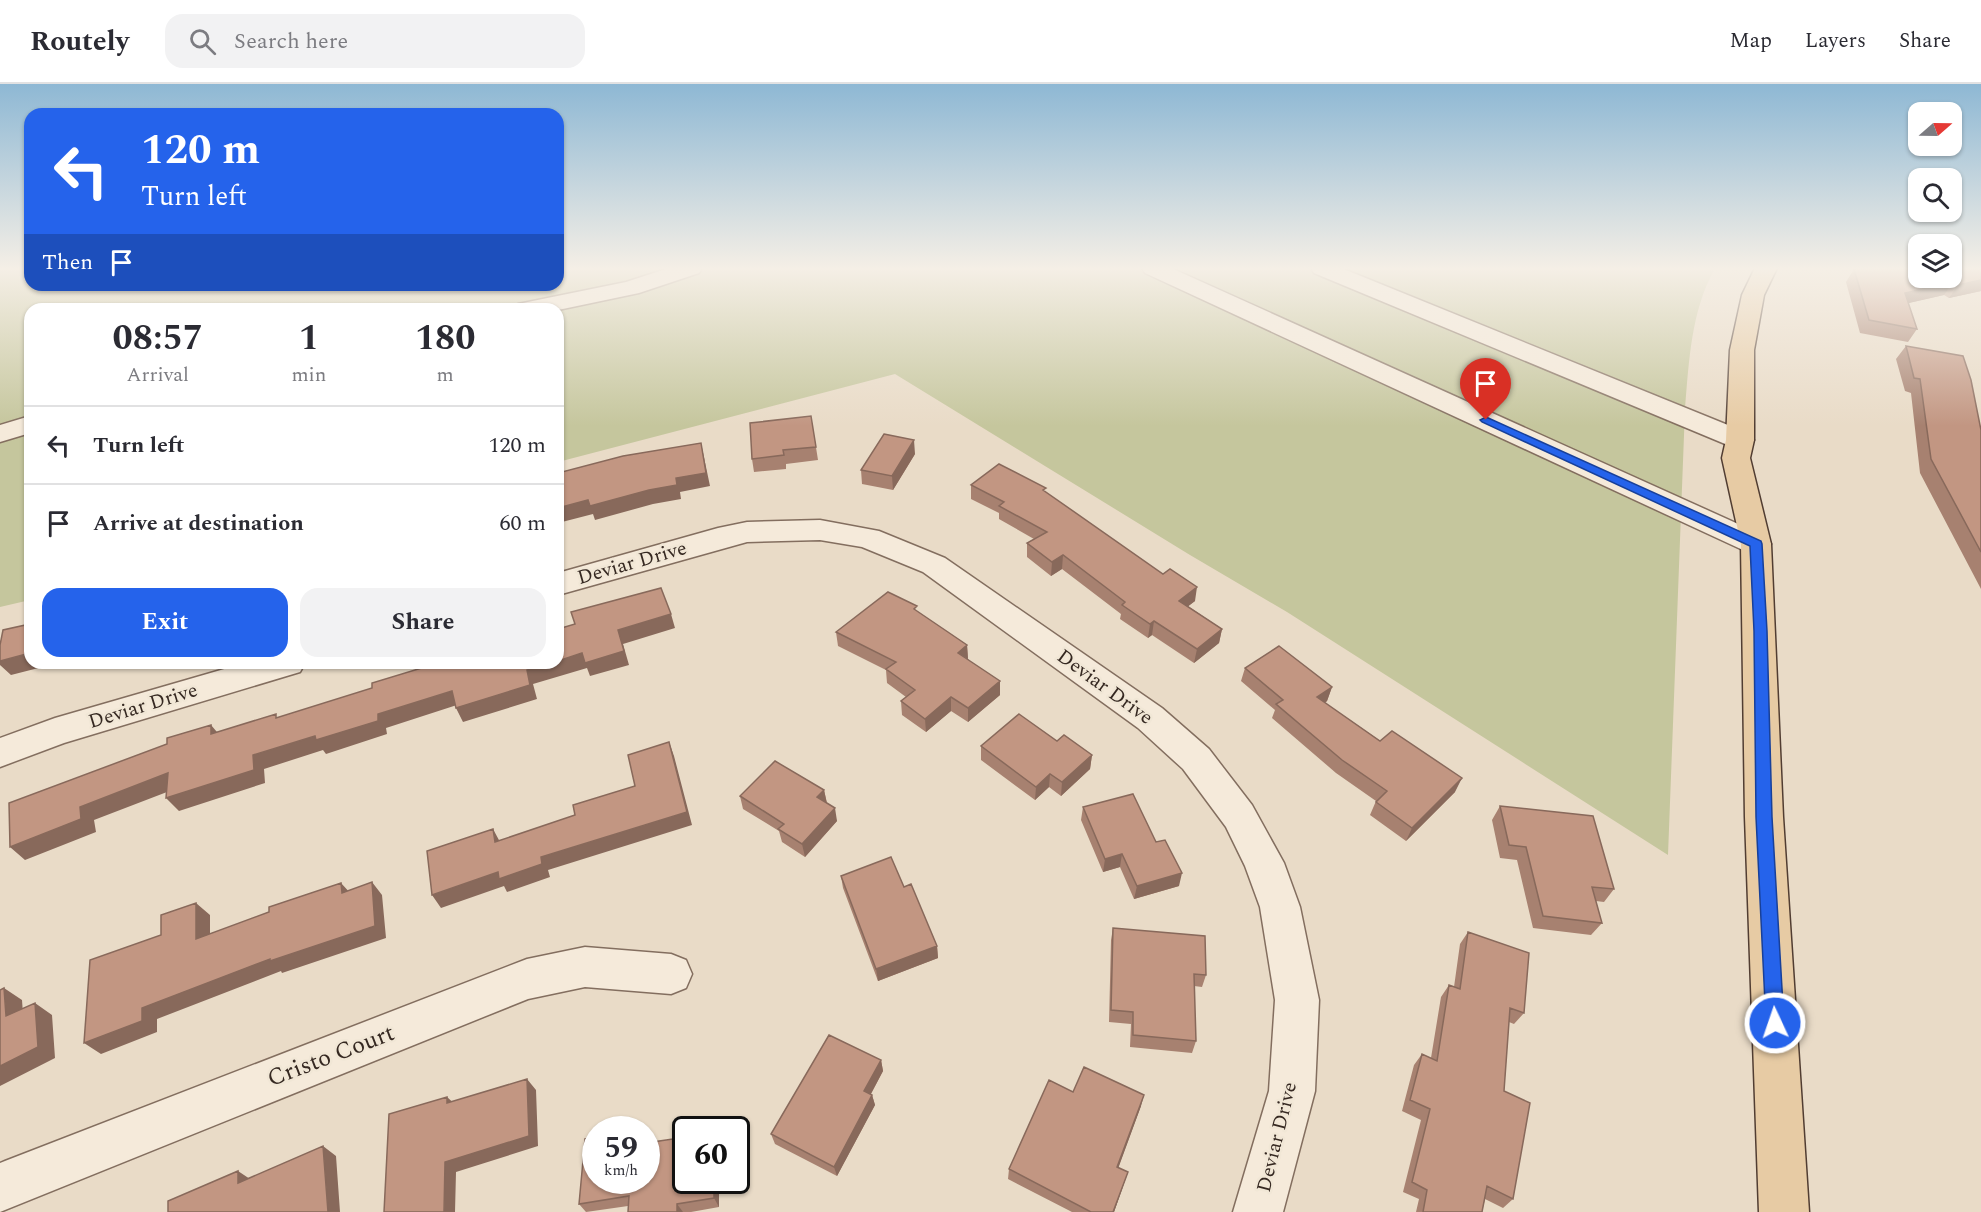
<!DOCTYPE html>
<html lang="en">
<head>
<meta charset="utf-8">
<style>
  body { margin:0; font-family:Spectral,serif; background:#f2f2f3; color:#2b2b33; height:100vh; display:flex; flex-direction:column; font-size:22px; white-space:nowrap }
  * { box-sizing:border-box; margin:0 }
  p { font-size:20px; color:#7c7c81 }
  .icon { flex:none; width:33px; height:33px; fill:none; stroke:currentColor; stroke-width:2; stroke-linecap:round; stroke-linejoin:round }
  .map { position:relative; flex:1; overflow:hidden }
  .drawer { position:absolute; left:24px; top:219px; width:540px; height:366px; display:flex; flex-direction:column; background:#fff; border-radius:18px; box-shadow:0 2px 4px #0004 }
  .drawer>* { flex:none }
  .top-card { position:absolute; left:24px; top:24px; width:540px; height:183px; border-radius:18px; box-shadow:0 2px 4px #0004; background:#2563eb; color:#fff; overflow:hidden }
  .needle { width:39px; rotate:70deg }
  .fabs { position:absolute; left:1908px; top:18px; display:grid; gap:12px }
  .fabs a { display:grid; place-items:center; width:54px; height:54px; border-radius:12px; background:#fff; box-shadow:0 2px 4px #0004; font-size:30px }
  .speed { position:absolute; left:582px; top:1032px; display:flex; gap:12px; font-size:30px; font-weight:700; text-align:center }
  .speed>* { display:grid; place-content:center; width:78px; height:78px; border-radius:50%; background:#fff; box-shadow:0 2px 4px #0004; line-height:1 }
  .speed small { font-size:15px; font-weight:400 }
  .speed .limit { border:3px solid #111; border-radius:9px; background:#fff; color:#111 }
  .pin { position:absolute; display:grid; place-items:center; width:51px; height:51px; color:#fff; margin:-62px -26px; border-radius:50% 50% 50% 0; rotate:-45deg; box-shadow:0 0 6px #0007 }
  .pin .icon { rotate:45deg }
  .me { position:absolute; width:66px; margin:-33px; rotate:357deg; stroke-linejoin:round; filter:drop-shadow(0 0 4px #0008) }
  .turn { display:flex; align-items:center; gap:21px; height:126px; padding:0 18px; font-size:27px }
  .turn .icon { width:78px; height:78px; stroke-width:2.5 }
  .turn b { display:block; font-size:42px; line-height:51px }
  .then { display:flex; align-items:center; height:57px; padding:0 18px; background:#0003; gap:12px; font-size:22px }
  .eta { display:flex; justify-content:space-evenly; align-items:center; height:102px; text-align:center }
  .eta b { font-size:36px; font-weight:700; line-height:42px }
  .cta { display:flex; gap:12px; margin-top:auto; padding:12px 18px }
  .cta a { flex:1; height:69px; border-radius:18px; background:#2563eb; color:#fff; font-size:24px; font-weight:700; line-height:69px; text-align:center }
  .cta a+a { background:#f2f2f3; color:#2b2b33 }
  ul { padding:0; list-style:none }
  li { display:flex; align-items:center; gap:18px; height:78px; padding:0 18px; border-top:2px solid #e1e1e2 }
  li div { flex:1 }
  li b { display:block; font-size:22px }
  li em { font-style:normal }
  header { display:flex; align-items:center; gap:36px; box-sizing:border-box; height:84px; padding:0 30px; background:#fff; border-bottom:2px solid #e1e1e2 }
  header strong { font-size:28px }
  nav { display:flex; gap:33px; margin-inline-start:auto; font-size:21px }
  .search { width:420px; height:54px; background:#f2f2f3; display:flex; align-items:center; gap:15px; box-sizing:border-box; padding:0 21px; border-radius:18px; color:#7c7c81; font-size:22px }
  .map>svg:first-child { display:block }
  .green { fill:#c5c69d }
  .lines { fill:none; stroke-linecap:round; stroke-linejoin:round }
  .minor-casing { stroke:#836e5f; stroke-width:3 }
  .major-casing { stroke:#513d32; stroke-width:3 }
  .minor { fill:#f5eada; fill-rule:evenodd }
  .major { fill:#e7cba4; fill-rule:evenodd }
  .wall { fill:#a78170 }
  .shaded-wall { fill:#88695b }
  .building { fill:#c29682; stroke:#88695b; stroke-width:1.5 }
  .route { fill:#2563eb; stroke:#184099; stroke-width:1.5 }
  .labels { text-anchor:middle; dominant-baseline:central; stroke-width:5; stroke-linejoin:round; paint-order:stroke }
  .street-label { font-size:20px; fill:#352821; stroke:#f1e7d6 }
  .near-street-label { font-size:24px; fill:#352821; stroke:#f1e7d6 }
</style>
</head>
<body>
<header>
<strong>Routely</strong>
<div class="search"><svg class="icon" aria-label="search" viewBox="0 0 24 24"><circle cx="10" cy="10" r="6"/><path d="M15 15l6 6"/></svg>Search here</div>
<nav><a>Map</a><a>Layers</a><a>Share</a></nav>
</header>
<div class="map">
<svg width="1981" height="1128" viewBox="0 0 1981 1128">
  <rect width="100%" height="100%" fill="#e9dbc7"/>
  <!-- green -->
  <path class="green" d="M 0,184 L 30,184 L 30,201 L 558,201 L 558,184 L 1715,184 C 1691,227 1689,277 1685,325 L 1668,771 L 1287,528 L 1190,471 L 895,290 L 558,378 L 558,225 L 30,225 L 30,516 L 0,523 Z"/>
  <g class="lines">
    <defs>
      <path id="minor" d="M 669,184 L 702,184 L 699,189 L 639,209 L 558,226 L 514,225 L 518,220 L 626,198 Z
        M 1142,184 L 1171,184 L 1767,453 L 1771,460 L 1767,467 L 1756,470 L 1745,467 L 1145,189 Z
        M 1311,184 L 1341,184 L 1750,350 L 1754,356 L 1750,362 L 1740,364 L 1730,362 L 1314,189 Z
        M 30,332 L 30,349 L 0,358 L 0,341 Z
        M 820,436 L 879,447 L 945,474 L 1162,624 L 1209,665 L 1252,721 L 1284,779 L 1300,823 L 1319,916 L 1315,1007 L 1283,1128 L 1233,1128 L 1269,1007 L 1275,916 L 1260,823 L 1245,782 L 1226,743 L 1183,685 L 1138,644 L 923,488 L 862,463 L 820,456 L 747,458 L 558,511 L 558,489 L 718,444 L 747,438 Z
        M 245,579 L 305,579 L 300,588 L 64,659 L 0,683 L 0,654 L 55,634 Z
        M 585,863 L 671,870 L 686,876 L 692,890 L 686,904 L 671,910 L 585,903 L 528,915 L 0,1128 L 0,1079 L 5,1077 L 527,875 Z"/>
      <path id="major" d="M 1755,184 L 1777,184 L 1764,211 L 1754,266 L 1754,356 L 1750,374 L 1771,460 L 1783,733 L 1809,1128 L 1759,1128 L 1745,733 L 1741,460 L 1722,374 L 1726,356 L 1730,266 L 1742,211 Z"/>
    </defs>
    <!-- minor casing -->
    <use href="#minor" class="minor-casing"/>
    <!-- major casing -->
    <use href="#major" class="major-casing"/>
    <!-- minor -->
    <use href="#minor" class="minor"/>
    <!-- major -->
    <use href="#major" class="major"/>
  </g>
  <!-- wall -->
  <path class="wall" d="M 1981,184 L 1981,207 L 1949,214 L 1944,211 L 1908,219 L 1917,245 L 1908,258 L 1860,249 L 1846,198 L 1854,185 Z
    M 1906,262 L 1981,346 L 1981,505 L 1920,389 L 1911,309 L 1905,307 L 1896,275 Z
    M 811,332 L 818,376 L 786,380 L 786,385 L 754,388 L 752,375 Z
    M 915,370 L 893,406 L 862,400 L 861,386 Z
    M 971,401 L 1045,408 L 1195,517 L 1188,522 L 1222,545 L 1219,559 L 1194,579 L 1152,551 L 1148,554 L 1120,535 L 1121,530 L 1062,485 L 1051,492 L 1027,473 L 1027,459 L 1034,455 L 999,435 L 999,429 L 971,415 Z
    M 918,528 L 967,561 L 968,575 L 1000,611 L 968,638 L 951,627 L 926,648 L 902,631 L 901,617 L 906,613 L 887,599 L 886,586 L 838,562 L 836,548 Z
    M 1245,584 L 1332,603 L 1327,617 L 1325,619 L 1455,708 L 1406,757 L 1370,731 L 1376,717 L 1336,689 L 1272,634 L 1275,626 L 1241,597 Z
    M 1057,657 L 1092,671 L 1090,685 L 1061,712 L 1049,703 L 1035,716 L 981,676 L 981,662 Z
    M 824,706 L 827,719 L 837,737 L 805,773 L 782,758 L 779,747 L 743,725 L 740,712 Z
    M 1500,722 L 1614,805 L 1604,818 L 1596,817 L 1602,839 L 1591,851 L 1533,844 L 1517,776 L 1500,774 L 1492,736 Z
    M 1083,723 L 1179,802 L 1134,815 L 1120,783 L 1103,788 L 1081,736 Z
    M 841,792 L 904,803 L 937,862 L 938,874 L 878,897 L 843,804 Z
    M 1113,844 L 1206,891 L 1202,903 L 1194,902 L 1196,957 L 1192,969 L 1130,963 L 1131,940 L 1109,938 L 1111,856 Z
    M 1468,848 L 1524,929 L 1514,940 L 1509,938 L 1504,1007 L 1513,1115 L 1503,1124 L 1485,1115 L 1482,1128 L 1416,1128 L 1419,1115 L 1403,1108 L 1421,1036 L 1402,1027 L 1414,981 L 1422,970 L 1431,974 L 1441,913 L 1449,901 L 1454,903 L 1460,860 Z
    M 881,976 L 883,987 L 871,1010 L 872,1011 L 875,1021 L 837,1092 L 775,1060 L 771,1050 Z
    M 1073,1008 L 1141,1022 L 1118,1084 L 1128,1088 L 1114,1128 L 1072,1128 L 1008,1095 L 1009,1085 Z
    M 686,1096 L 719,1096 L 719,1123 L 691,1128 L 628,1128 L 628,1122 L 586,1128 L 579,1120 Z"/>
  <!-- shaded-wall -->
  <path class="shaded-wall" d="M 1981,196 L 1981,207 L 1949,214 L 1958,201 Z
    M 1953,198 L 1944,211 L 1896,222 L 1905,209 Z
    M 914,356 L 915,370 L 893,406 L 892,392 Z
    M 701,359 L 710,402 L 680,408 L 681,415 L 653,420 L 595,436 L 593,430 L 562,438 L 558,427 L 558,424 L 588,416 L 649,406 L 676,394 Z
    M 1063,471 L 1062,485 L 1051,492 L 1052,478 Z
    M 1197,503 L 1195,517 L 1177,531 L 1179,517 Z
    M 671,530 L 675,544 L 623,560 L 629,581 L 590,592 L 587,584 L 533,600 L 537,615 L 463,638 L 456,624 L 527,586 L 551,579 L 558,579 L 558,577 L 618,546 Z
    M 1154,537 L 1152,551 L 1148,554 L 1150,540 Z
    M 1222,545 L 1219,559 L 1194,579 L 1197,565 Z
    M 967,561 L 968,575 L 958,569 Z
    M 30,569 L 30,579 L 58,579 L 11,591 L 0,581 L 0,577 Z
    M 62,579 L 91,579 L 68,585 Z
    M 1000,597 L 1000,611 L 968,638 L 968,624 Z
    M 1332,603 L 1327,617 L 1312,627 L 1317,613 Z
    M 452,607 L 460,620 L 386,644 L 387,650 L 326,670 L 323,666 L 264,685 L 265,699 L 179,727 L 166,714 L 253,671 L 315,652 L 378,630 Z
    M 951,613 L 951,627 L 926,648 L 925,635 Z
    M 211,641 L 222,654 L 211,650 Z
    M 669,658 L 674,672 L 692,741 L 548,786 L 550,793 L 507,808 L 504,802 L 441,824 L 432,811 L 541,773 L 687,728 Z
    M 1092,671 L 1090,685 L 1061,712 L 1062,698 Z
    M 168,689 L 180,703 L 94,736 L 96,748 L 25,776 L 10,763 L 80,723 Z
    M 1050,690 L 1049,703 L 1035,716 L 1036,703 Z
    M 1462,694 L 1455,708 L 1406,757 L 1412,744 Z
    M 824,706 L 827,720 L 817,713 Z
    M 835,724 L 837,737 L 805,773 L 802,760 Z
    M 493,745 L 500,758 L 495,758 Z
    M 1122,770 L 1120,783 L 1103,788 L 1105,775 Z
    M 1182,789 L 1179,802 L 1134,815 L 1137,802 Z
    M 372,798 L 382,811 L 386,854 L 282,889 L 281,887 L 157,935 L 157,948 L 101,970 L 84,959 L 142,924 Z
    M 341,799 L 352,811 L 342,809 Z
    M 196,819 L 210,831 L 210,868 L 196,855 Z
    M 937,862 L 938,874 L 878,897 L 876,885 Z
    M 4,904 L 22,916 L 24,944 L 6,932 Z
    M 35,919 L 52,931 L 55,974 L 0,1002 L 0,982 Z
    M 881,976 L 883,987 L 867,1017 L 864,1007 Z
    M 527,995 L 536,1006 L 538,1062 L 456,1088 L 455,1128 L 444,1128 L 445,1078 Z
    M 872,1011 L 875,1021 L 837,1092 L 834,1083 Z
    M 1144,1011 L 1141,1022 L 1115,1093 L 1117,1083 Z
    M 447,1013 L 458,1023 L 447,1019 Z
    M 323,1062 L 336,1072 L 340,1128 L 328,1128 Z
    M 238,1087 L 253,1097 L 238,1099 Z
    M 1128,1088 L 1114,1128 L 1113,1128 Z
    M 714,1096 L 719,1096 L 719,1123 L 714,1114 Z
    M 677,1120 L 683,1128 L 677,1128 Z"/>
  <!-- building -->
  <path class="building" d="M 1859,184 L 1918,184 L 1918,194 L 1952,194 L 1952,184 L 1981,184 L 1981,196 L 1958,201 L 1953,198 L 1905,209 L 1917,245 L 1869,236 L 1854,185 Z
    M 1906,262 L 1963,272 L 1971,296 L 1981,346 L 1981,468 L 1931,375 L 1920,295 L 1914,294 Z
    M 811,332 L 816,363 L 783,366 L 784,371 L 752,375 L 750,339 Z
    M 884,350 L 914,356 L 892,392 L 861,386 Z
    M 701,359 L 706,389 L 676,394 L 677,401 L 649,406 L 590,422 L 588,416 L 558,424 L 558,389 L 623,372 Z
    M 999,380 L 1046,404 L 1043,406 L 1163,490 L 1170,485 L 1197,503 L 1179,517 L 1222,545 L 1197,565 L 1154,537 L 1150,540 L 1122,521 L 1125,518 L 1063,471 L 1052,478 L 1027,459 L 1047,448 L 999,422 L 1004,418 L 971,401 Z
    M 661,504 L 671,530 L 618,546 L 624,567 L 585,579 L 582,569 L 558,577 L 558,545 L 575,540 L 571,528 Z
    M 888,508 L 917,522 L 914,525 L 967,561 L 958,569 L 1000,597 L 968,624 L 951,613 L 925,635 L 901,617 L 915,606 L 886,585 L 896,578 L 836,548 Z
    M 30,540 L 30,569 L 0,577 L 0,561 L 3,546 Z
    M 1279,562 L 1332,603 L 1317,613 L 1380,657 L 1392,647 L 1462,694 L 1412,744 L 1376,718 L 1387,707 L 1342,676 L 1276,620 L 1283,616 L 1245,584 Z
    M 438,579 L 551,579 L 527,586 L 530,601 L 456,624 L 452,607 L 378,630 L 378,637 L 316,656 L 315,652 L 253,671 L 254,686 L 166,714 L 168,689 L 80,723 L 81,735 L 10,763 L 9,719 L 167,660 L 167,654 L 211,641 L 211,650 L 276,630 L 276,634 L 372,604 L 372,599 Z
    M 1019,630 L 1057,657 L 1064,651 L 1092,671 L 1062,698 L 1050,690 L 1036,703 L 981,662 Z
    M 669,658 L 687,728 L 541,773 L 542,780 L 499,795 L 498,788 L 432,811 L 427,767 L 493,745 L 495,758 L 575,731 L 573,721 L 635,702 L 628,671 Z
    M 775,677 L 824,706 L 817,713 L 835,724 L 802,760 L 778,745 L 784,740 L 740,712 Z
    M 1133,710 L 1156,758 L 1165,756 L 1182,789 L 1137,802 L 1122,770 L 1105,775 L 1083,723 Z
    M 1500,722 L 1593,732 L 1614,805 L 1592,803 L 1602,839 L 1543,832 L 1526,763 L 1509,761 Z
    M 891,773 L 904,803 L 911,800 L 937,862 L 876,885 L 841,792 Z
    M 372,798 L 375,842 L 270,877 L 270,875 L 142,924 L 142,937 L 84,959 L 90,876 L 161,851 L 161,831 L 196,819 L 196,855 L 269,828 L 269,823 L 341,799 L 342,809 Z
    M 1113,844 L 1205,852 L 1206,891 L 1194,890 L 1196,957 L 1133,951 L 1133,928 L 1111,926 Z
    M 1468,848 L 1529,869 L 1524,929 L 1510,924 L 1504,1007 L 1530,1019 L 1513,1115 L 1487,1102 L 1482,1128 L 1423,1128 L 1427,1106 L 1412,1098 L 1430,1025 L 1410,1016 L 1422,970 L 1437,977 L 1449,901 L 1460,905 Z
    M 4,904 L 6,932 L 35,919 L 38,963 L 0,982 L 0,906 Z
    M 829,951 L 881,976 L 864,1007 L 872,1011 L 834,1083 L 771,1050 Z
    M 1084,983 L 1144,1011 L 1117,1083 L 1128,1088 L 1113,1128 L 1091,1128 L 1009,1085 L 1049,996 L 1073,1008 Z
    M 527,995 L 529,1052 L 445,1078 L 444,1128 L 384,1128 L 389,1030 L 447,1013 L 447,1019 Z
    M 596,1053 L 596,1096 L 646,1096 L 646,1059 L 686,1053 L 686,1096 L 714,1096 L 714,1114 L 677,1120 L 677,1128 L 628,1128 L 629,1112 L 579,1120 L 585,1055 Z
    M 323,1062 L 328,1128 L 168,1128 L 168,1117 L 238,1087 L 238,1099 Z"/>
  <!-- sky -->
  <linearGradient id="sky" x2="0" y2="1"><stop stop-color="#8eb8d4"/><stop offset="0.54" stop-color="#f5efe6"/><stop offset="1" stop-color="#f5efe6" stop-opacity="0"/></linearGradient>
  <rect width="1981" height="342" fill="url(#sky)"/>
  <!-- route -->
  <path class="route" d="M 1486,333 L 1761,457 L 1762,460 L 1767,547 L 1772,733 L 1784,939 L 1781,945 L 1775,947 L 1768,945 L 1766,939 L 1756,733 L 1754,547 L 1750,462 L 1482,338 L 1480,336 Z"/>
  <g class="labels">
    <!-- street labels -->
    <g class="street-label">
      <text transform="translate(632 479) rotate(-16)">Deviar Drive</text>
      <text transform="translate(1105 603) rotate(36)">Deviar Drive</text>
      <text transform="translate(143 622) rotate(-17)">Deviar Drive</text>
      <text transform="translate(1277 1053) rotate(-76)">Deviar Drive</text>
    </g>
    <!-- near-street labels -->
    <g class="near-street-label">
      <text transform="translate(331 972) rotate(-21)">Cristo Court</text>
    </g>
  </g>
</svg>
<div class="fabs">
<a><svg class="needle" viewBox="-14 -14 28 28"><path d="M0-13l5 13h-10z" fill="#e53935"/><path d="M0 13l5-13h-10z" fill="#7c7c81"/></svg></a>
<a><svg class="icon" aria-label="search" viewBox="0 0 24 24"><circle cx="10" cy="10" r="6"/><path d="M15 15l6 6"/></svg></a>
<a><svg class="icon" aria-label="layers" viewBox="0 0 24 24"><path d="M12 4l9 5-9 5-9-5zM3 14l9 5 9-5"/></svg></a>
</div>
<div class="speed"><div>59<small>km/h</small></div><div class="limit">60</div></div>
<div class="pin" style="left:1486px;top:336px;background:#d93025"><svg class="icon" aria-label="arrive" viewBox="0 0 24 24"><path d="M6 21V4h12l-3 4 3 4H6"/></svg></div>
<svg class="me" style="left:1775px;top:939px" viewBox="-20 -20 40 40"><circle r="17" fill="#2563eb" stroke="#fff" stroke-width="3"/><path d="M0-11L8 9 0 5-8 9z" fill="#fff"/></svg>
<div class="top-card">
<div class="turn"><svg class="icon" aria-label="left" viewBox="0 0 24 24"><path d="M17 20v-9H6M10 6l-5 5 5 5"/></svg><div><b>120 m</b>Turn left</div></div>
<div class="then">Then<svg class="icon" aria-label="arrive" viewBox="0 0 24 24"><path d="M6 21V4h12l-3 4 3 4H6"/></svg></div>
</div>
<section class="drawer">
<div class="eta">
<div><b>08:57</b><p>Arrival</p></div>
<div><b>1</b><p>min</p></div>
<div><b>180</b><p>m</p></div>
</div>
<ul>
<li><svg class="icon" aria-label="left" viewBox="0 0 24 24"><path d="M17 20v-9H6M10 6l-5 5 5 5"/></svg><div><b>Turn left</b></div><em>120 m</em></li>
<li><svg class="icon" aria-label="arrive" viewBox="0 0 24 24"><path d="M6 21V4h12l-3 4 3 4H6"/></svg><div><b>Arrive at destination</b></div><em>60 m</em></li>
</ul>
<div class="cta"><a>Exit</a><a>Share</a></div>
</section>
</div>
</body>
</html>
